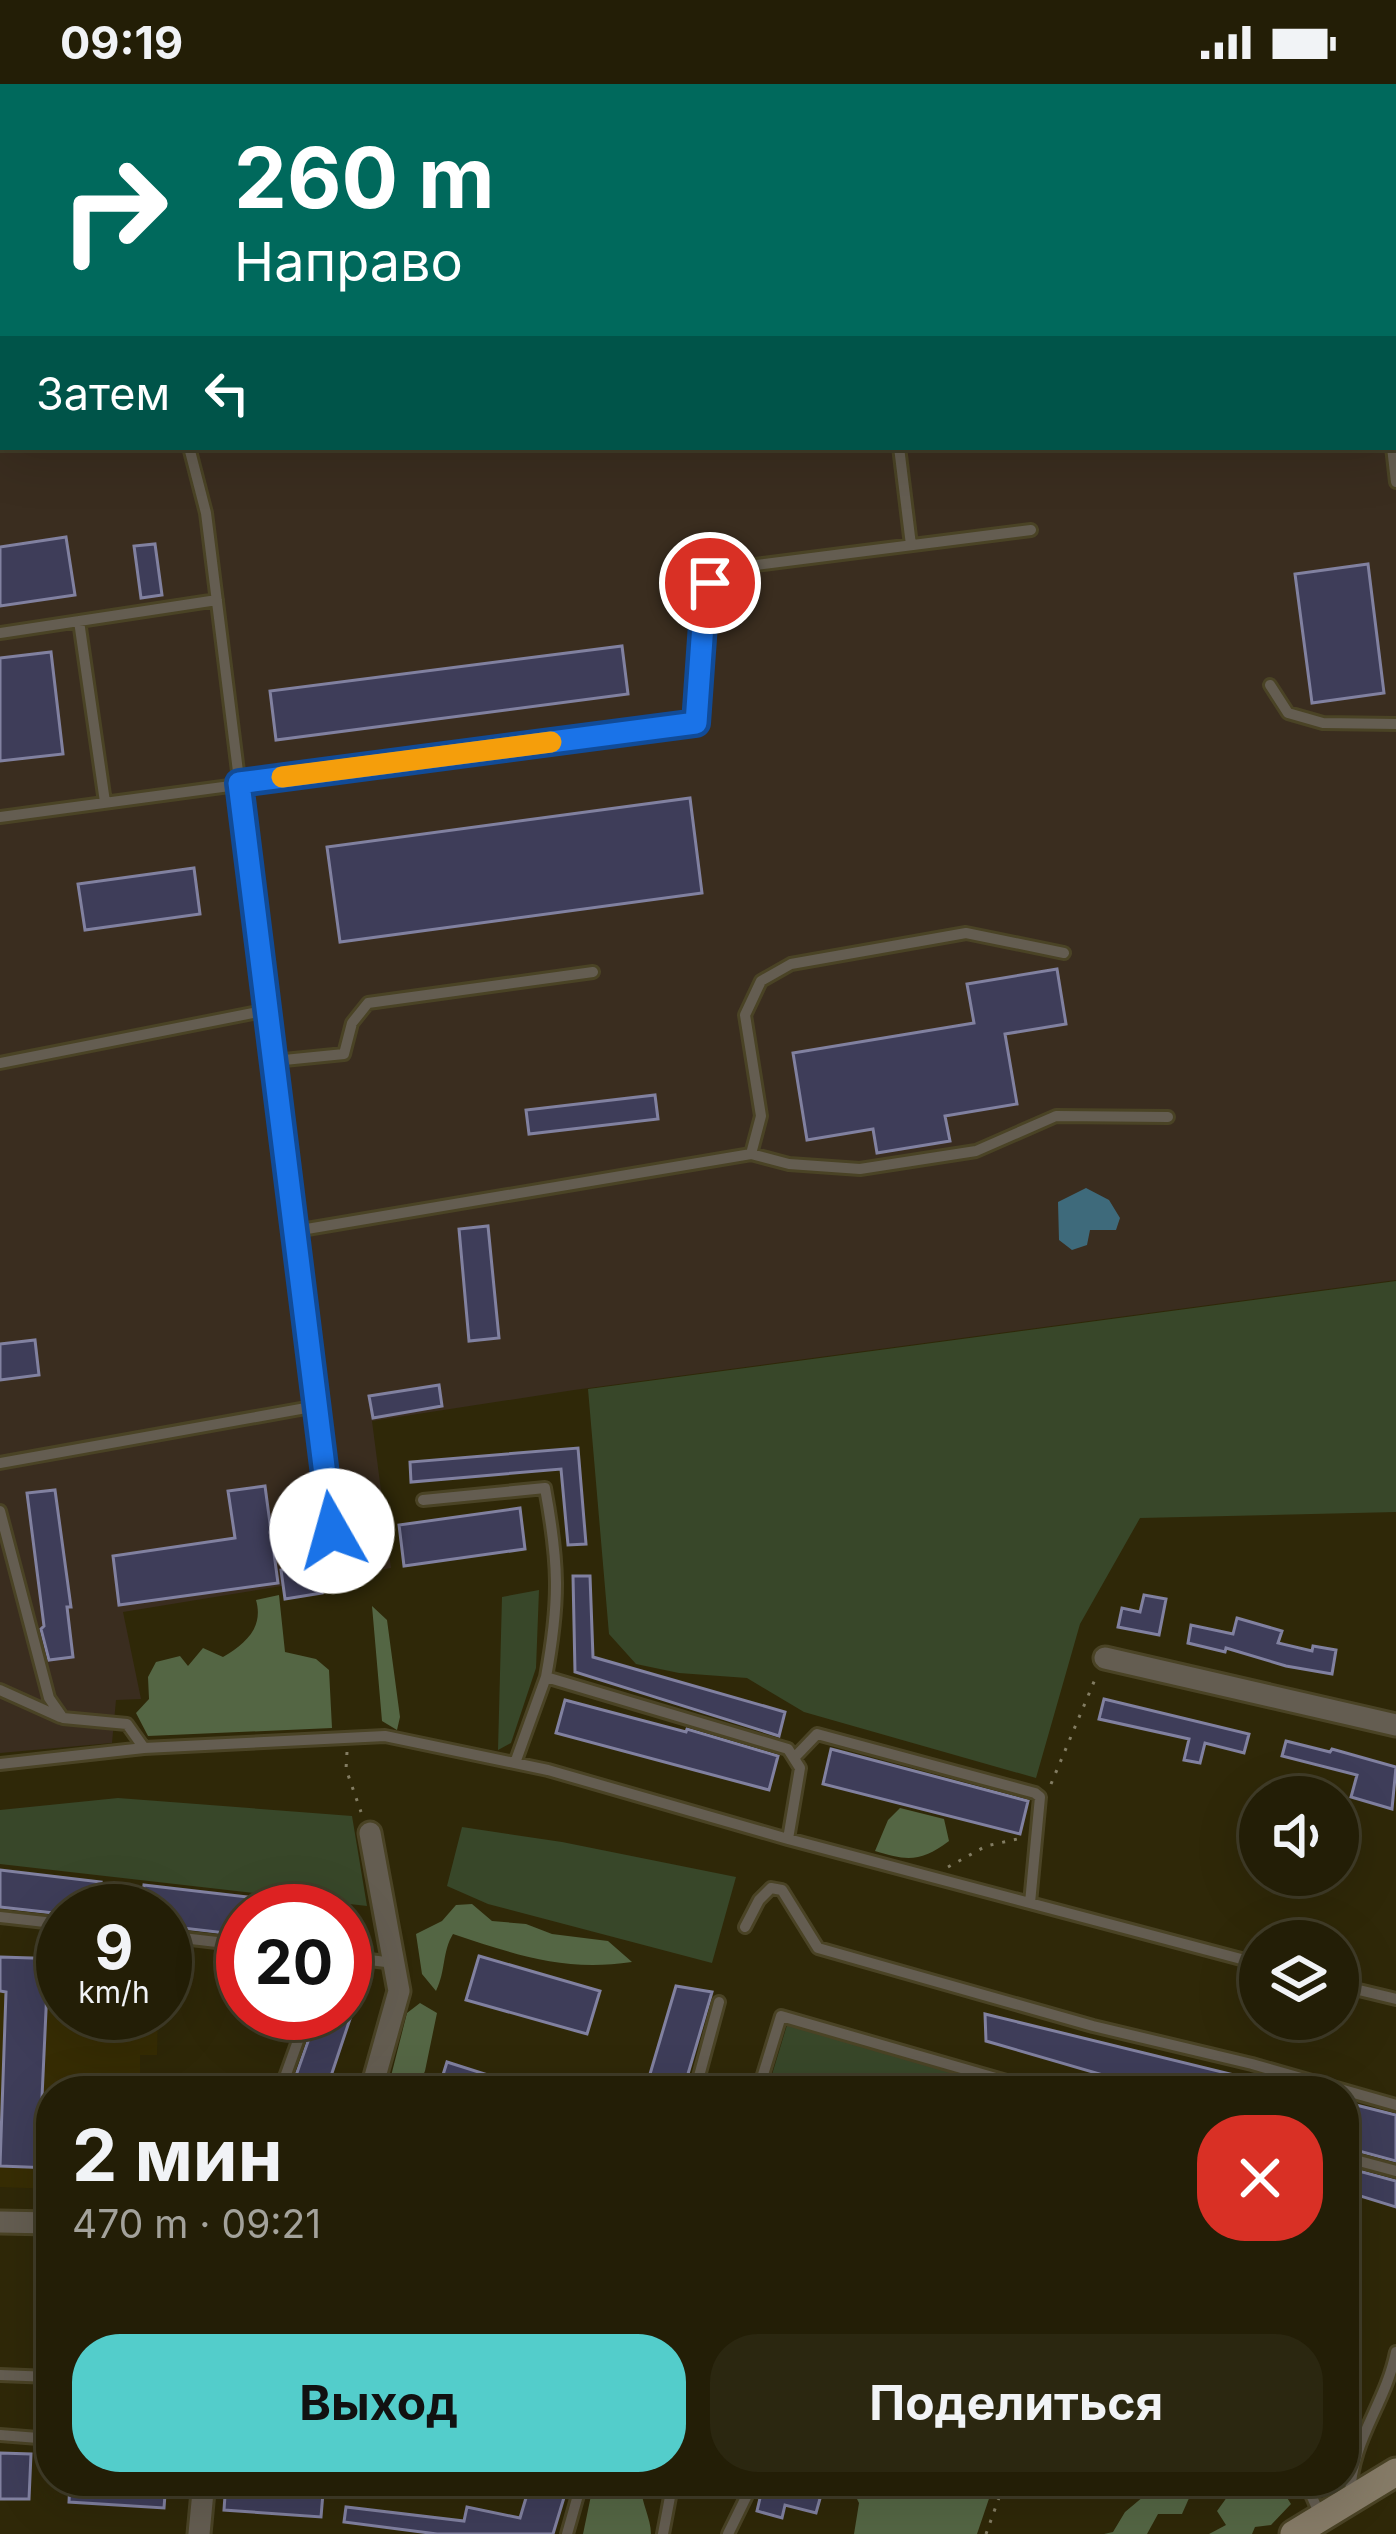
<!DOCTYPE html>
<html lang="ru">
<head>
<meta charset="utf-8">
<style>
  body { margin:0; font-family:Inter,sans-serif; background:#2b2710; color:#f1f3f6; height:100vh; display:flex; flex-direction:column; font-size:45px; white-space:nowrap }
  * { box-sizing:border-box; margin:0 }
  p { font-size:39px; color:#a3a29b }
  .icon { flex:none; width:66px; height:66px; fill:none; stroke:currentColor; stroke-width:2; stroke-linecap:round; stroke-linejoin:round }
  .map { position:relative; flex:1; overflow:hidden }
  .drawer { position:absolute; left:36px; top:1992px; width:1323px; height:420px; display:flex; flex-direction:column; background:#231e06; border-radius:48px; box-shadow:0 12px 48px #0002,0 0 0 3px #403c28 }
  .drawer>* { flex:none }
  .top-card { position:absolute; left:0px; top:0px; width:1398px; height:366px; box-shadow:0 12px 48px #0002,0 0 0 3px #403c28; background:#00695c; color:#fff; overflow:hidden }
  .fabs { position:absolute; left:1239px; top:1692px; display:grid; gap:24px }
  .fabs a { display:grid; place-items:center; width:120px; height:120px; border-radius:50%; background:#231e06; box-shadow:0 12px 48px #0002,0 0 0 3px #403c28; font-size:60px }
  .speed { position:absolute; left:36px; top:1800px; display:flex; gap:24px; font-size:60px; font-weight:700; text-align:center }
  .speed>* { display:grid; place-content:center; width:156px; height:156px; border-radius:50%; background:#231e06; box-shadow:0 12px 48px #0002,0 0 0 3px #403c28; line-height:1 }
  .speed small { font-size:30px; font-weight:400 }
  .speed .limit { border:18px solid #d22; background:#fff; color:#111 }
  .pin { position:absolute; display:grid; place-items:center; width:102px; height:102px; color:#fff; margin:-51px; border:6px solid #fff; border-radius:50%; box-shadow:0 3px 12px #0007 }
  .me { position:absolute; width:132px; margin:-66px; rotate:353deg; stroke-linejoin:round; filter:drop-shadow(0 0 9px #0008) }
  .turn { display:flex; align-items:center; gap:42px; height:252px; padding:0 36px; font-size:54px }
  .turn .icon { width:156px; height:156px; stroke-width:2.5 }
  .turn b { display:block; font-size:84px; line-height:102px }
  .then { display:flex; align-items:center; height:114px; padding:0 36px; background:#0003; gap:24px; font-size:45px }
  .round { display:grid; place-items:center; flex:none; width:126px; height:126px; border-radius:48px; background:#2b2710 }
  .headline { display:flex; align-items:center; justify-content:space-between; height:204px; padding:0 36px }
  h1 { font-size:72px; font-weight:700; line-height:90px }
  .action { display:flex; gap:24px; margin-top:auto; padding:24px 36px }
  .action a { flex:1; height:138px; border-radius:48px; background:#53cdcb; color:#111; font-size:48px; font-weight:700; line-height:138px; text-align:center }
  .action a+a { background:#2b2710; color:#f1f3f6 }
  .status { display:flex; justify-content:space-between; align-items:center; height:84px; padding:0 60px; background:#231e06; direction:ltr }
  .status svg { height:33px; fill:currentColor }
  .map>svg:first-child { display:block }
  .built { fill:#372d04 }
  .industrial { fill:#3a2d1f }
  .green { fill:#384729 }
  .forest { fill:#546644 }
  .water { fill:#3e6a7b }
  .building { fill:#3e3d59; stroke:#8181a0; stroke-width:3 }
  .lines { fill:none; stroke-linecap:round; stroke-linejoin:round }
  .lane-casing { stroke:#4a4325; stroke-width:16 }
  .street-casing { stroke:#4a4325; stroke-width:27 }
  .secondary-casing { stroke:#4a4325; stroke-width:33 }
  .path { stroke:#837d63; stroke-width:3; stroke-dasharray:3 9; stroke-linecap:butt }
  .lane { stroke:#645d51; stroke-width:10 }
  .street { stroke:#645d51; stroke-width:21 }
  .secondary { stroke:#867b67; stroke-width:27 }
  .route-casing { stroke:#114b97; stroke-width:30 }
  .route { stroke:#1a73e8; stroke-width:21 }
  .slow { stroke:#f59e0b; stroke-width:21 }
</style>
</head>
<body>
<div class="status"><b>09:19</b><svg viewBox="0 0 49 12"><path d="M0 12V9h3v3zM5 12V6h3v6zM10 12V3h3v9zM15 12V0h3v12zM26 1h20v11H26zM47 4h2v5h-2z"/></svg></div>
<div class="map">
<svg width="1396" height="2450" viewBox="0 0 1396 2450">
  <rect width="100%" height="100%" fill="#2f2808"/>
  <!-- built -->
  <path class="built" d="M 0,1873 L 63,1875 L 63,1929 L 158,1929 L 157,1971 L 140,1971 L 140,2007 L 51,2007 L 51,2105 L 0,2103 Z"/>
  <!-- industrial -->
  <path class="industrial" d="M 0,0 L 1369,3 L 3,3 L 3,363 L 1395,363 L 1396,19 L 1396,1196 L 574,1306 L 372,1337 L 391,1484 L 123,1528 L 141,1615 L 116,1616 L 112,1659 L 0,1669 Z"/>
  <!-- green -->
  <path class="green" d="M 1396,1197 L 1396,1428 L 1140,1434 L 1080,1540 L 1036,1694 L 804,1628 L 747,1594 L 679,1589 L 636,1580 L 609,1550 L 588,1305 Z
    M 539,1506 L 536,1584 L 511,1659 L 498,1666 L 502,1513 Z
    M 118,1714 L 352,1732 L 367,1822 L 0,1780 L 0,1726 Z
    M 462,1743 L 562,1758 L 736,1793 L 712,1879 L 488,1820 L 447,1802 Z
    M 787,1941 L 1016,2007 L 767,2007 Z"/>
  <!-- forest -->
  <path class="forest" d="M 279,1511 L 285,1568 L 316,1575 L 329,1586 L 332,1644 L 148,1652 L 136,1629 L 149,1615 L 148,1593 L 156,1578 L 180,1572 L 188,1582 L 203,1564 L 223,1573 C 245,1560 264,1544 256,1516 Z
    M 372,1522 L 387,1536 L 400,1633 L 397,1646 L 382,1637 Z
    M 900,1724 L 944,1735 L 949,1757 C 921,1778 907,1777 875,1767 L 888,1736 Z
    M 472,1820 L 492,1837 L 526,1840 L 552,1850 L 608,1857 L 632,1878 C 563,1888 517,1871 453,1850 C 442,1868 446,1887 436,1907 L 422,1890 L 416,1850 L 442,1837 L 456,1821 Z
    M 420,1919 L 437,1929 L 425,1987 L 417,2005 L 405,2007 L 390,1996 L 407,1929 Z
    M 594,2397 L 642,2397 C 638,2414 651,2432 651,2450 L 583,2450 Z
    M 853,2397 L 995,2397 L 977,2450 L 854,2450 L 859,2419 L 851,2403 Z
    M 1189,2397 L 1217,2397 L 1190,2412 L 1182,2430 L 1158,2430 L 1147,2450 L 1104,2450 L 1113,2448 L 1125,2428 L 1156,2402 L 1173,2415 Z
    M 1230,2409 L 1284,2409 L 1291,2420 L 1271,2441 L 1255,2443 L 1252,2450 L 1209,2450 L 1226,2441 L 1217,2427 Z"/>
  <!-- water -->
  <path class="water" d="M 1086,1104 L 1109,1116 L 1120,1134 L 1116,1146 L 1090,1146 L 1087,1161 L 1072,1166 L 1059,1156 L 1058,1118 Z"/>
  <!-- building -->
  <path class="building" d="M 66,453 L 75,511 L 0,522 L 0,463 Z
    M 155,460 L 162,511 L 141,514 L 134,462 Z
    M 1368,480 L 1384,609 L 1312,619 L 1295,490 Z
    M 622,562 L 628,610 L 276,656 L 270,607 Z
    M 51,568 L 63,670 L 0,677 L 0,574 Z
    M 690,714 L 702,809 L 340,858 L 327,763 Z
    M 194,784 L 200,830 L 85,846 L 78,800 Z
    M 1057,885 L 1066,940 L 1005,950 L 1017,1020 L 945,1032 L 950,1057 L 877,1069 L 873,1045 L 807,1056 L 793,969 L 974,939 L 967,900 Z
    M 655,1011 L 658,1035 L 529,1050 L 526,1026 Z
    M 488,1142 L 499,1254 L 469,1257 L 459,1145 Z
    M 35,1256 L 39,1291 L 0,1296 L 0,1260 Z
    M 439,1301 L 442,1322 L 373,1334 L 369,1312 Z
    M 578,1364 L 586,1460 L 568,1461 L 561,1385 L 411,1398 L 410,1378 Z
    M 265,1402 L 278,1499 L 119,1521 L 113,1472 L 235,1454 L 228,1407 Z
    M 55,1406 L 71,1523 L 67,1523 L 73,1573 L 49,1576 L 41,1545 L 44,1542 L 27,1409 Z
    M 520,1424 L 525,1465 L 404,1482 L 399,1441 Z
    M 318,1480 L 322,1509 L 285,1515 L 281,1486 Z
    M 573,1492 L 590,1492 L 593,1573 L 785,1628 L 779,1652 L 575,1588 Z
    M 1144,1511 L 1166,1515 L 1159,1551 L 1118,1543 L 1122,1524 L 1140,1528 Z
    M 1237,1534 L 1282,1547 L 1278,1559 L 1312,1567 L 1313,1562 L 1336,1566 L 1332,1590 L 1286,1582 L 1226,1564 L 1225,1568 L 1188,1559 L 1191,1541 L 1233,1550 Z
    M 1104,1615 L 1249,1650 L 1244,1669 L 1205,1659 L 1200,1679 L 1184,1676 L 1189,1655 L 1099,1635 Z
    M 565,1616 L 686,1648 L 687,1645 L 778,1672 L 769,1706 L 556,1649 Z
    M 1286,1657 L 1330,1668 L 1332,1665 L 1396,1683 L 1392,1725 L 1351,1713 L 1357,1691 L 1282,1672 Z
    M 831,1665 L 1028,1717 L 1020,1750 L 823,1700 Z
    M 0,1786 L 101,1798 L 95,1827 L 63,1827 L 63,1830 L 0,1823 Z
    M 144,1801 L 281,1817 L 281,1827 L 243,1827 L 243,1851 L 165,1842 L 165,1827 L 141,1827 Z
    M 479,1872 L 600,1907 L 587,1950 L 466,1916 Z
    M 0,1873 L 63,1875 L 63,1906 L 47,1905 L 41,2035 L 51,2036 L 51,2084 L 0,2082 L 6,1908 L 0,1907 Z
    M 676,1902 L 712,1908 L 683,2007 L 645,2007 Z
    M 318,1929 L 352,1929 L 326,2007 L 293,2000 Z
    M 985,1930 L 1275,2001 L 1275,2007 L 1158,2007 L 986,1957 Z
    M 447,1978 L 529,2004 L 529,2007 L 438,2007 Z
    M 1344,2018 L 1396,2031 L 1396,2077 L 1344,2063 Z
    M 1344,2083 L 1396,2097 L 1396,2123 L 1344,2107 Z
    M 0,2369 L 31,2370 L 29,2415 L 0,2415 Z
    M 70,2397 L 166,2397 L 164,2424 L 69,2418 Z
    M 226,2397 L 324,2397 L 321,2433 L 224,2426 Z
    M 531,2397 L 569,2397 L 553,2450 L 437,2450 L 344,2438 L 346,2423 L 464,2437 L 467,2423 L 520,2434 Z
    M 764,2397 L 821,2411 L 816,2429 L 785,2421 L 782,2434 L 757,2427 Z"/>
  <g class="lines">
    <defs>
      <path id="lane" d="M 1291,0 L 1296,3
        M 140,3 L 140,0
        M 0,320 L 3,319
        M 189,363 L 206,429 L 332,1447
        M 899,363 L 911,461
        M 1392,363 L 1396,398
        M 79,537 L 105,718
        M 0,549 L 217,516
        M 1270,601 L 1288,629 L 1323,639 L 1396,640
        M 0,733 L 696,639 L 704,526 L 710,499 L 724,485 L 1031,446
        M 274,977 L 344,970 L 352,939 L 368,919 L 593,888
        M 0,979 L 268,926
        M 751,1070 L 789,1080 L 860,1085 L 976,1067 L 1056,1032 L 1168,1033
        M 295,1147 L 751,1070 L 761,1032 L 745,931 L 761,897 L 791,880 L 966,849 L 1064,869
        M 0,1379 L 317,1322
        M 423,1416 L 545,1404 C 559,1480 560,1516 546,1593
        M 0,1427 L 49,1614 L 63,1634 L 127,1640 L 144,1664 L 385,1652 L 548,1686 L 788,1755 L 1260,1880
        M 0,1606 L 60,1633
        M 794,1674 L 817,1650 L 1035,1709 L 1040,1713 L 1030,1819
        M 515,1679 L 546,1593 L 788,1665 L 800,1684 L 788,1755
        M 0,1680 L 144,1664
        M 0,1833 L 63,1840
        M 745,1843 L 759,1816 L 771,1804 L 782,1806 L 818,1864 L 1093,1942 L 1252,1980 L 1396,2021
        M 165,1852 L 243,1861
        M 345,1873 L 394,1879
        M 1338,1901 L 1396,1915
        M 280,2007 L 308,1929
        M 695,2007 L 719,1918
        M 758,2007 L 781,1932 L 1041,2007
        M 1344,2073 L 1396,2087
        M 0,2291 L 51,2293
        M 0,2351 L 51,2355
        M 1305,2397 L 1320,2431
        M 1350,2413 C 1351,2355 1385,2322 1396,2268
        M 567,2450 L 582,2397
        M 663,2450 L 673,2397
        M 728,2450 L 754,2397"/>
      <path id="street" d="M 1105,1574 L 1396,1641
        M 370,1749 L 399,1907 L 371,2007
        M 0,2138 L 51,2139
        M 199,2450 L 204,2397"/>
      <path id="secondary" d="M 1294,2450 L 1396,2388"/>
    </defs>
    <!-- lane casing -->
    <use href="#lane" class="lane-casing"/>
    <!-- street casing -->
    <use href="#street" class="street-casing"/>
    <!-- secondary casing -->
    <use href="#secondary" class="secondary-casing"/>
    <!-- path -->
    <path class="path" d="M 1395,60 L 1396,61
      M 347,1668 L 346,1685 L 361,1728
      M 1051,1700 L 1096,1593
      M 948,1783 L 986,1762 L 1022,1754
      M 986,2450 L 1005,2397"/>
    <!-- lane -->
    <use href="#lane" class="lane"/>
    <!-- street -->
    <use href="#street" class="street"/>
    <!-- secondary -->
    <use href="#secondary" class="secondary"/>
  </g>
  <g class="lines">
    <defs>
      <path id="route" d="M 332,1447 L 239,699 L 696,639 L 704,526 L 710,499"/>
    </defs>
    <!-- route casing -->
    <use href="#route" class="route-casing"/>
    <!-- route -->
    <use href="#route" class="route"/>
    <!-- slow -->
    <path class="slow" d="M 282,693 L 551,658"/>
  </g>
</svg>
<div class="fabs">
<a><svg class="icon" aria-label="sound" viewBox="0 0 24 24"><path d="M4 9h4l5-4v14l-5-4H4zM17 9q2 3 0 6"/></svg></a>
<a><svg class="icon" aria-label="layers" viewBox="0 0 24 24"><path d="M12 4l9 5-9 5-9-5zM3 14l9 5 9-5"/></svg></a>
</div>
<div class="speed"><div>9<small>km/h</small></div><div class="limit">20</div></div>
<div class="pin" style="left:710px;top:499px;background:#d93025"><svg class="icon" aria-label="arrive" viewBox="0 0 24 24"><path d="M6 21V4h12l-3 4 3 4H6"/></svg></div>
<svg class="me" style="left:332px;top:1447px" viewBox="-20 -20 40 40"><circle r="19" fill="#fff"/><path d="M0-13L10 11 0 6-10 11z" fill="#1a73e8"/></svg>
<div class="top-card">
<div class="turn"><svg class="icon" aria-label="right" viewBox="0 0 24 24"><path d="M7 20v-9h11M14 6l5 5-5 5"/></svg><div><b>260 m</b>Направо</div></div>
<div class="then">Затем<svg class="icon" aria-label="left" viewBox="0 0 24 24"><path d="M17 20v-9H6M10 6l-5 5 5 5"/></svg></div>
</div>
<section class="drawer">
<div class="headline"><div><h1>2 мин</h1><p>470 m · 09:21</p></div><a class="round" style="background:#d93025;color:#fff"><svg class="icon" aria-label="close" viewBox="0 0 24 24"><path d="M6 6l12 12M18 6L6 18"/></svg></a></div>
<div class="action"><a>Выход</a><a>Поделиться</a></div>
</section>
</div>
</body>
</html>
